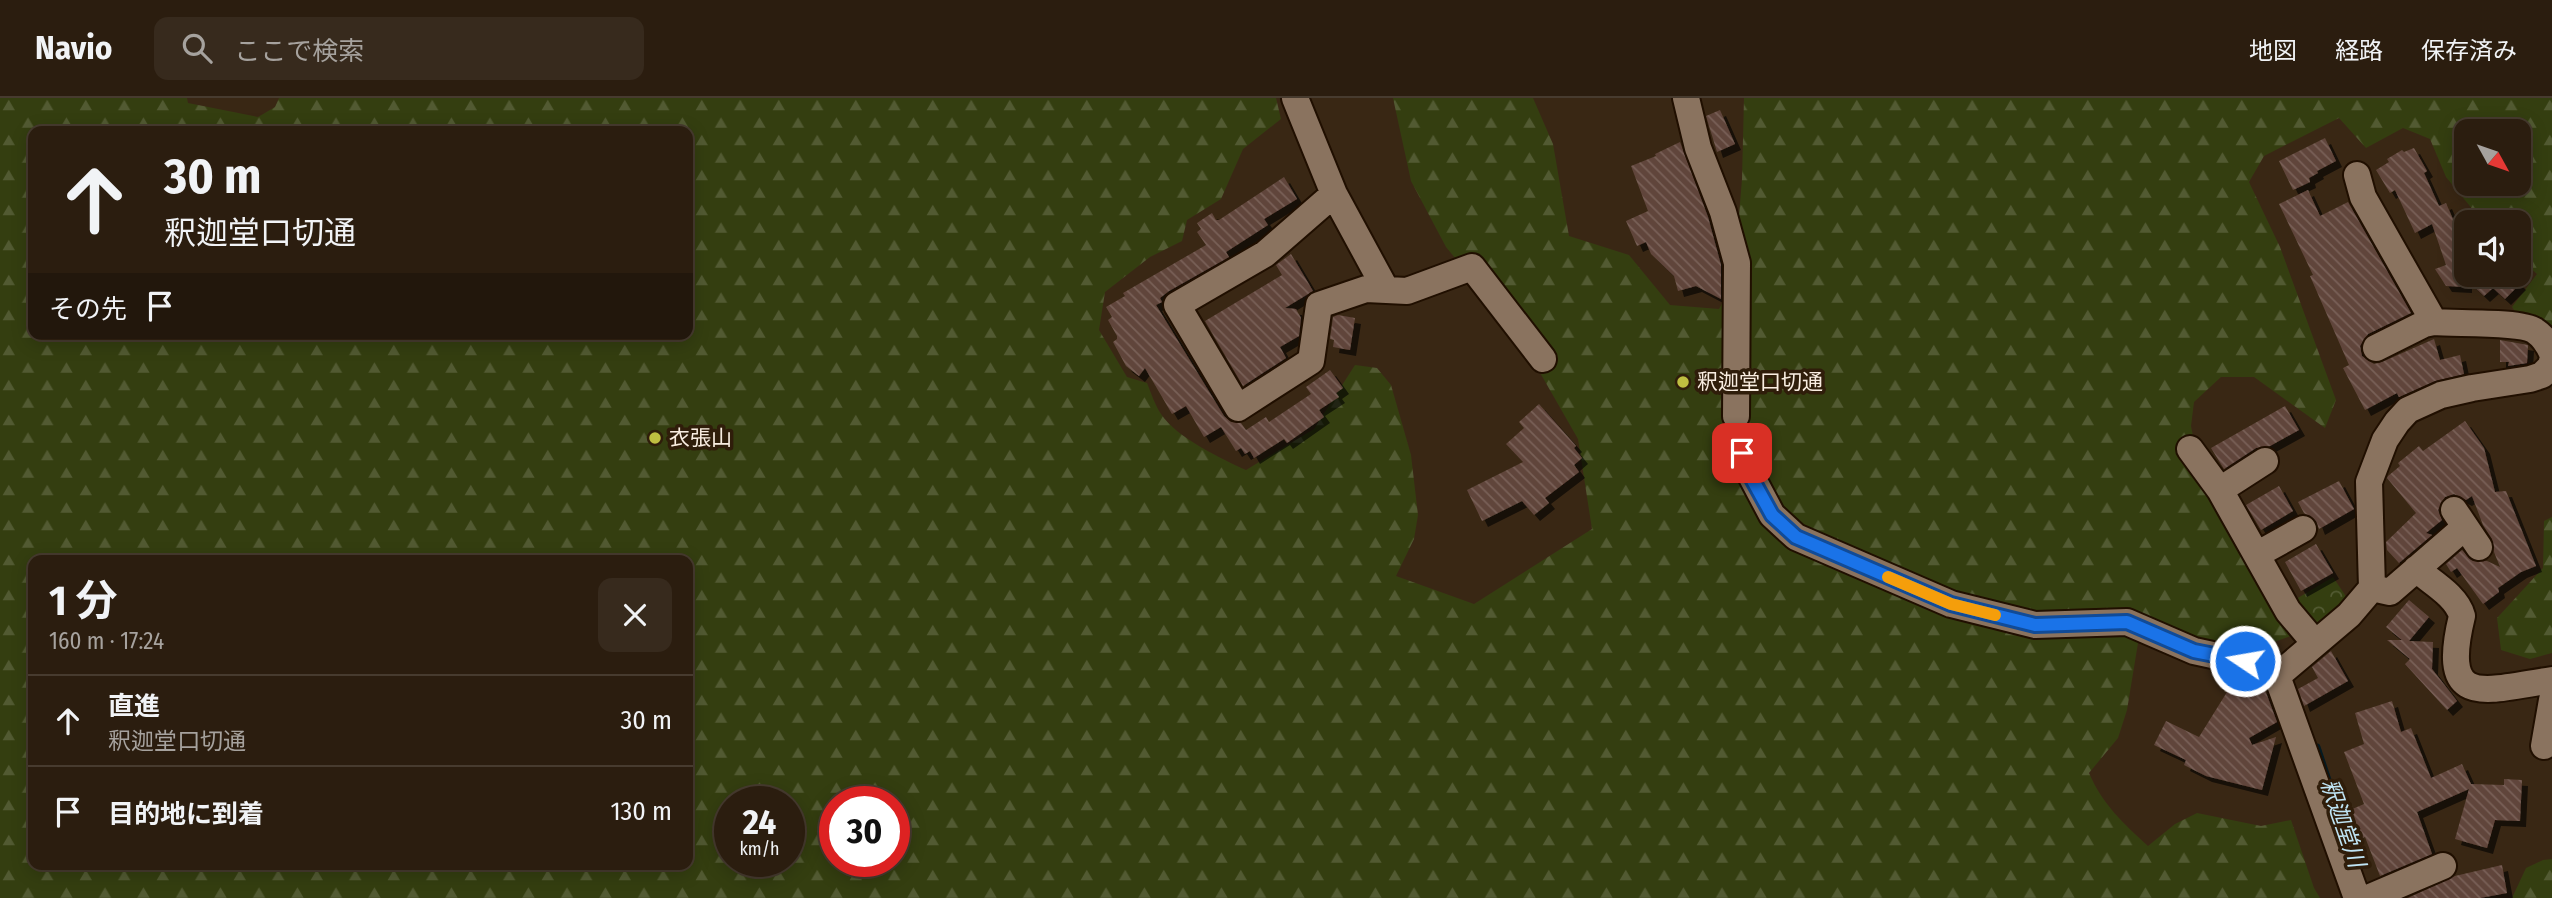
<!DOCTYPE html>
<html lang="ja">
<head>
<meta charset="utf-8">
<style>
  body { margin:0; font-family:"Fira Sans Condensed","Noto Sans JP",sans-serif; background:#372a1d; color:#f1f3f6; height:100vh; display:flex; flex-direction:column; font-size:26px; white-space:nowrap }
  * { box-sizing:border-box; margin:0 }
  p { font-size:23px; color:#a6a29e }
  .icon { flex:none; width:38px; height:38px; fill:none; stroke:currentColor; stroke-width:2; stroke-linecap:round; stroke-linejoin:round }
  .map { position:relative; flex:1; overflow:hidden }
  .sheet { position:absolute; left:28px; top:457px; width:665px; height:315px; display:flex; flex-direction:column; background:#2b1d0f; border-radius:14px; box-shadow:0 4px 18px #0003,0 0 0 2px #473b2f }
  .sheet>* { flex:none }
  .top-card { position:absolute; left:28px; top:28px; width:665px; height:214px; border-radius:14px; box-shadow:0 4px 18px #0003,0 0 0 2px #473b2f; background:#2b1d0f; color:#f1f3f6; overflow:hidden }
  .needle { width:46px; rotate:130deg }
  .tools { position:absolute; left:2454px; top:21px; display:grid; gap:14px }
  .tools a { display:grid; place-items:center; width:77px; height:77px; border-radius:14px; background:#2b1d0f; box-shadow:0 4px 18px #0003,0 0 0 2px #473b2f; font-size:35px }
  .speed { position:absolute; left:714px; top:688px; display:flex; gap:14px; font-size:35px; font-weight:700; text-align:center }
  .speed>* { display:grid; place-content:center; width:91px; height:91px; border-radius:50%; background:#2b1d0f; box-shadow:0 4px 18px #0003,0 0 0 2px #473b2f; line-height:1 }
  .speed small { font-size:18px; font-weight:400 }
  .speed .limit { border:10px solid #d22; background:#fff; color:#111 }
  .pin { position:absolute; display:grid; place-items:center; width:60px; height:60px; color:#fff; margin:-30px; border-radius:14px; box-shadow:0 4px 10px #0006 }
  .me { position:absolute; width:77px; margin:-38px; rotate:282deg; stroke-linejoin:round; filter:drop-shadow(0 0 5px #0008) }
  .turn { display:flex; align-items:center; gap:24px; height:147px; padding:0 21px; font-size:32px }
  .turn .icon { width:91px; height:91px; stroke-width:2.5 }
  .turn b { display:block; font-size:49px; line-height:60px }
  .then { display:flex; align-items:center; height:66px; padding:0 21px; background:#0003; gap:14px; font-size:26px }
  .round { display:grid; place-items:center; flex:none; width:74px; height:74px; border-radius:14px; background:#372a1d }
  .summary { display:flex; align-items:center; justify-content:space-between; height:119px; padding:0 21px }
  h1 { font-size:42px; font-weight:700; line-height:52px }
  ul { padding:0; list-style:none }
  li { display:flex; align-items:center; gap:21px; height:91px; padding:0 21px; border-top:2px solid #473b2f }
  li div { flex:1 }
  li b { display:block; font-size:26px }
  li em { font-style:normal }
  header { display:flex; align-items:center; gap:42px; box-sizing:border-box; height:98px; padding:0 35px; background:#2b1d0f; border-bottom:2px solid #473b2f }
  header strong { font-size:33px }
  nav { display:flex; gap:38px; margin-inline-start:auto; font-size:24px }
  .search { width:490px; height:63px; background:#372a1d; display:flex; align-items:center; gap:18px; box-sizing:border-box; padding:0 24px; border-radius:14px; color:#a6a29e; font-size:26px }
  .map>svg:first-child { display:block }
  .forest { fill:url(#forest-firs); fill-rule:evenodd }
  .park { fill:url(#park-crowns) }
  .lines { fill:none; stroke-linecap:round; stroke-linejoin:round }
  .stream { stroke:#041a22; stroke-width:7 }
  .building { fill:url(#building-back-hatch); filter:url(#shadow) }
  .minor-tunnel { stroke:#564533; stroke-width:26; stroke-dasharray:26 13; stroke-linecap:butt }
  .minor-casing { stroke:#200f00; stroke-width:30 }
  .minor { stroke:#8a735f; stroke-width:26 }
  .route-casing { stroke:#114b97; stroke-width:18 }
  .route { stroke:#1a73e8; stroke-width:12 }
  .slow { stroke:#f59e0b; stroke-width:12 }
  .poi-dot { fill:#bfbe41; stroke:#2f1d0a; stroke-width:2.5 }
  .labels { text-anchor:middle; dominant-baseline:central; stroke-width:7; stroke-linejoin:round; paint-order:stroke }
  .poi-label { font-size:21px; fill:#f9ede1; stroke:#2f1d0a; text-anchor:start }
  .water-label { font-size:23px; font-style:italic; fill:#c0e5f5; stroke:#2f1d0a }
</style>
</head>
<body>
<header>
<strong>Navio</strong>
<div class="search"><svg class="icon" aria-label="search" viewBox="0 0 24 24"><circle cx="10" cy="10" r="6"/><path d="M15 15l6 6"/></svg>ここで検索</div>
<nav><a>地図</a><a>経路</a><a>保存済み</a></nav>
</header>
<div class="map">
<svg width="2552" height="800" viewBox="0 0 2552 800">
  <defs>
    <pattern id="forest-firs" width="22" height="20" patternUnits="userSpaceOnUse" patternTransform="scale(1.75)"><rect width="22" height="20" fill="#343e10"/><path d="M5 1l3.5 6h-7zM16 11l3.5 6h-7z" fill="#525a32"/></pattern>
    <pattern id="park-crowns" width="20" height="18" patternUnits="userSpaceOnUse" patternTransform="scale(1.75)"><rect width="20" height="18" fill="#343e10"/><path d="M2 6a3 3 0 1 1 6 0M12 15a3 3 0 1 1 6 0" fill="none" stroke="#525a32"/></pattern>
    <pattern id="building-back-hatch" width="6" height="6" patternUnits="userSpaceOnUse" patternTransform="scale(1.75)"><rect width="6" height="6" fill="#60453b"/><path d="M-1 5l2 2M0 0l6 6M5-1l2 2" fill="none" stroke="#786057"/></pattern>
    <filter id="shadow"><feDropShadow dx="6" dy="6" stdDeviation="0" flood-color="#0009"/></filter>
  </defs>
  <rect width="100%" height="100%" fill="#392714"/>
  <!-- forest -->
  <path class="forest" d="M 0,0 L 187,0 L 188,5 L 258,19 L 275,9 L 279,0 L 1276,0 L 1281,21 L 1243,51 L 1221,101 L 1187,122 L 1182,143 L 1150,159 L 1105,194 L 1099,232 L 1127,279 L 1147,285 C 1151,295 1155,307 1161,316 C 1177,340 1220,360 1246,372 L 1314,331 L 1355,267 L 1377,270 L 1391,287 L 1411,357 L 1418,417 L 1414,441 L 1396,478 L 1474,506 L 1592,431 L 1578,341 L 1503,210 L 1475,184 L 1446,149 L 1411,83 L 1393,0 L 1533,0 L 1553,46 L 1569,138 L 1629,157 L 1670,207 L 1719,211 L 1744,164 L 1738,130 L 1742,81 L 1744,0 L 2552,0 L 2552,289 L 2549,286 L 2538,248 L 2512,209 L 2537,176 L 2518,159 L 2518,124 L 2483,124 L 2446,79 L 2430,41 L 2403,30 L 2366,50 L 2339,20 L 2264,58 L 2249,84 L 2280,149 L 2336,302 L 2325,330 L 2254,279 L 2221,279 L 2194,304 L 2191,328 L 2202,383 L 2242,445 L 2251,476 L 2291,538 L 2244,555 L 2188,545 L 2174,532 L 2138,545 L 2127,612 L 2118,640 L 2089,675 C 2103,707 2123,725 2148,748 L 2175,726 L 2197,715 L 2261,728 L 2291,722 L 2314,790 L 2320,800 L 0,800 ZM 33,33 L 688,33 L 688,236 L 33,236 ZM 2466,33 L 2518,33 L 2518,86 L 2466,86 ZM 33,462 L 688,462 L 688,766 L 33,766 ZM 730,704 L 789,704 L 789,763 L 730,763 ZM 835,704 L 894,704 L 894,763 L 835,763 Z
    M 2552,419 L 2552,555 L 2530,561 L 2501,552 L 2497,520 L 2543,470 L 2544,423 Z
    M 2552,761 L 2552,800 L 2512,800 L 2526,770 L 2543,762 Z"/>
  <!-- park -->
  <path class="park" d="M 2333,479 L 2349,503 L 2315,532 L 2291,504 Z"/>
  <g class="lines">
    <!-- stream -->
    <path class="stream" d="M 2317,649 L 2329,685"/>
  </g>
  <!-- building -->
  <path class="building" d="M 1720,12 L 1735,46 L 1717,54 L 1706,18 Z
    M 2325,40 L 2336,63 L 2317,73 L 2318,75 L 2309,80 L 2310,84 L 2293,92 L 2279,63 Z
    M 1680,44 L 1708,119 L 1721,167 L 1721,201 L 1696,188 L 1678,193 L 1674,178 L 1651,156 L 1646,144 L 1637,148 L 1626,123 L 1648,113 L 1631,68 L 1656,58 L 1655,56 Z
    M 2414,50 L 2427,73 L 2424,75 L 2439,108 L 2446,105 L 2456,128 L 2466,125 L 2466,177 L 2511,177 L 2520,186 L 2505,201 L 2493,190 L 2484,198 L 2466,181 L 2466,189 L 2446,188 L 2435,171 L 2446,167 L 2432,126 L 2415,135 L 2395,92 L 2390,95 L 2376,72 L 2389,64 L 2387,61 L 2402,52 L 2404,54 Z
    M 1284,79 L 1297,101 L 1264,121 L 1268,127 L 1226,154 L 1229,159 L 1169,193 L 1160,200 L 1162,204 L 1156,207 L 1224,318 L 1231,324 L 1241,325 L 1246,332 L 1266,319 L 1269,324 L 1311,296 L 1306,289 L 1330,272 L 1343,290 L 1336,295 L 1339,299 L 1319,312 L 1324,319 L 1287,345 L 1284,341 L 1254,360 L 1250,353 L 1245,356 L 1241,350 L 1236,353 L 1221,329 L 1204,339 L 1186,308 L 1172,316 L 1145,270 L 1139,278 L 1126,268 L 1113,244 L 1117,241 L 1117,238 L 1108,222 L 1112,219 L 1106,209 L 1125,198 L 1123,195 L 1206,147 L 1197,134 L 1201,131 L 1197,125 L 1212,115 L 1216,122 L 1219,122 Z
    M 2308,92 L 2320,118 L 2348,104 L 2411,215 L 2368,236 L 2360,248 L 2362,258 L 2374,266 L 2382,264 L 2434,241 L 2440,262 L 2460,257 L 2464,276 L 2435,283 L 2399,299 L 2397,295 L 2365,312 L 2343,270 L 2349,267 L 2310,178 L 2313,177 L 2279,106 Z
    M 1291,156 L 1313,193 L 1285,210 L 1296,211 L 1301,220 L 1299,238 L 1280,249 L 1286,260 L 1243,288 L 1205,223 L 1282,177 L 1276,167 Z
    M 1338,217 L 1355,220 L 1350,252 L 1333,249 L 1334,242 L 1330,241 L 1333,219 Z
    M 2500,242 L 2528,247 L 2527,265 L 2508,268 L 2509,264 L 2500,264 Z
    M 1539,306 L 1576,348 L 1574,350 L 1582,360 L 1574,367 L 1579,374 L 1545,400 L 1549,405 L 1534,417 L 1522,403 L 1482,423 L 1467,392 L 1523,364 L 1506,346 L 1524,330 L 1519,324 Z
    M 2285,308 L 2299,332 L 2270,348 L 2256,350 L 2224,371 L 2211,350 Z
    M 2465,323 L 2484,350 L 2495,394 L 2506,393 L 2536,468 L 2521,474 L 2498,490 L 2499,494 L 2483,506 L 2457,470 L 2451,474 L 2446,466 L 2462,452 L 2473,463 L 2487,463 L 2500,469 L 2494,454 L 2492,441 L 2483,427 L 2472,398 L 2466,402 L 2454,396 L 2445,399 L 2438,412 L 2442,422 L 2426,435 L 2432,437 L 2399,465 L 2387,452 L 2386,444 L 2416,415 L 2387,380 L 2388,378 L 2400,368 L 2398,365 L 2419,348 L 2423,353 Z
    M 2339,383 L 2354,411 L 2319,431 L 2316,423 L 2304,415 L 2298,404 Z
    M 2279,388 L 2293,413 L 2261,432 L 2246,407 Z
    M 2316,446 L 2333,475 L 2301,493 L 2285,464 Z
    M 2409,502 L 2429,519 L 2409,543 L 2433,544 L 2432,571 L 2457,603 L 2447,612 L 2405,566 L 2410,561 L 2387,542 L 2402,542 L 2386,529 Z
    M 2331,553 L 2348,583 L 2304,608 L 2298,591 L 2318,580 L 2312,569 Z
    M 2237,578 L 2247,581 L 2265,592 L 2277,624 L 2249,640 L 2252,647 L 2276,639 L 2262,692 L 2206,678 L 2184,667 L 2186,662 L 2154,647 L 2166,623 L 2199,639 Z
    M 2392,603 L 2401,634 L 2411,630 L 2431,680 L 2462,666 L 2471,686 L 2504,687 L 2504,681 L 2522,682 L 2520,723 L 2495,722 L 2487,750 L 2455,741 L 2469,691 L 2417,714 L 2432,756 L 2380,778 L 2365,739 L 2363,740 L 2350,712 L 2364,706 L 2344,654 L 2364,646 L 2355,615 Z
    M 2502,767 L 2507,795 L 2480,800 L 2408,800 L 2455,778 Z"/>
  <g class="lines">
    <!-- minor-tunnel -->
    <path class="minor-tunnel" d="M 1736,318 L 1742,355"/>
    <defs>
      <path id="minor" d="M 1295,0 L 1334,96 L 1385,190
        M 1686,0 L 1698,50 L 1723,114 L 1737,165 L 1736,318
        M 2357,77 L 2363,99 L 2434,224 C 2456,226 2521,223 2535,233 C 2544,239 2548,246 2552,255
        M 1334,96 L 1265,156 L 1177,207 L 1238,310 L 1311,263 L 1319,207 L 1366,191 L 1407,193 L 1472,169 L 1543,261
        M 2376,250 L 2424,226 L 2434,224
        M 2190,351 L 2220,392 L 2288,513 L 2315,545
        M 1742,355 L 1746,368 L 1772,417 L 1796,439 L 1951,506 L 2035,527 L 2127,524 L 2194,553 L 2263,568 L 2277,578 L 2357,800
        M 2220,392 L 2265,363
        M 2454,412 L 2479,449
        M 2258,456 L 2303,431
        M 2416,471 C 2431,484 2457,498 2462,518 C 2439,612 2484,592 2552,582
        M 2372,490 L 2390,494 L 2465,429
        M 2277,578 L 2349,517 L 2372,490 L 2369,384 L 2385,342 L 2397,324 L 2408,312 L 2441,297 L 2472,290 L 2530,281 L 2542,277 L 2551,268 L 2552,263
        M 2544,648 L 2552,602
        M 2368,800 L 2443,768"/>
    </defs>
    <!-- minor casing -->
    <use href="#minor" class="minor-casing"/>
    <!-- minor -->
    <use href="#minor" class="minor"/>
  </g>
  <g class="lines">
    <defs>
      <path id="route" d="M 1742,355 L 1745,368 L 1772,417 L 1796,439 L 1951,506 L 2035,527 L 2127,524 L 2194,553 L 2245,563"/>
    </defs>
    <!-- route casing -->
    <use href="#route" class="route-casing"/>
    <!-- route -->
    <use href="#route" class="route"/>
    <!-- slow -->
    <path class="slow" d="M 1888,479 L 1951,506 L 1995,517"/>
  </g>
  <!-- markers -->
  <g class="poi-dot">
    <circle cx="1683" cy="284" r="7"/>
    <circle cx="655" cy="340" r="7"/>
  </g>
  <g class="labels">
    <!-- poi labels -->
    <g class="poi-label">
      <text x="1697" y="284">釈迦堂口切通</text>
      <text x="669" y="340">衣張山</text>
    </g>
    <!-- water labels -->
    <g class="water-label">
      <text transform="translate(2343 725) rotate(71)">釈迦堂川</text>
    </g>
  </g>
</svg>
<div class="tools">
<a><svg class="needle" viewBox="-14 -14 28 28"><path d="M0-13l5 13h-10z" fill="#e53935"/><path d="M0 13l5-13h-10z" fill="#a6a29e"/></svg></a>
<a><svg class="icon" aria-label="sound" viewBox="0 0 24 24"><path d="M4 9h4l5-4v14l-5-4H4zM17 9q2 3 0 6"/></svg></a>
</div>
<div class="speed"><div>24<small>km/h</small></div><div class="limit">30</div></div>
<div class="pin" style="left:1742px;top:355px;background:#d93025"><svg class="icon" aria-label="arrive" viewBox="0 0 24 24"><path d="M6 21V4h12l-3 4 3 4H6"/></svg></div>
<svg class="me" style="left:2245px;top:563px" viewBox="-20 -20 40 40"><circle r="17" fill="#1a73e8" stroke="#fff" stroke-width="3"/><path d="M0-11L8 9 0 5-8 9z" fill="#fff"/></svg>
<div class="top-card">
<div class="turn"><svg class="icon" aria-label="ahead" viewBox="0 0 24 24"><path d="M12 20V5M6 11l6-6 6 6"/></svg><div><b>30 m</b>釈迦堂口切通</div></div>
<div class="then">その先<svg class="icon" aria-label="arrive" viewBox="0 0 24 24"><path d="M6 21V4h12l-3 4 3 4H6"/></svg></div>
</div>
<section class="sheet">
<div class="summary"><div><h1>1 分</h1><p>160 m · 17:24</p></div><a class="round"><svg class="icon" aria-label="close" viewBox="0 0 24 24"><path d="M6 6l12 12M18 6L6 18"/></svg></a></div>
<ul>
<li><svg class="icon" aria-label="ahead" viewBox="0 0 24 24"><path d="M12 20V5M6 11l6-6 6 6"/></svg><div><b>直進</b><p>釈迦堂口切通</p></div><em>30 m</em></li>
<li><svg class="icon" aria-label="arrive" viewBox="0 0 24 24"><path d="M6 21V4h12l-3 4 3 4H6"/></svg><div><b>目的地に到着</b></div><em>130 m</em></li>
</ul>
</section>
</div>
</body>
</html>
